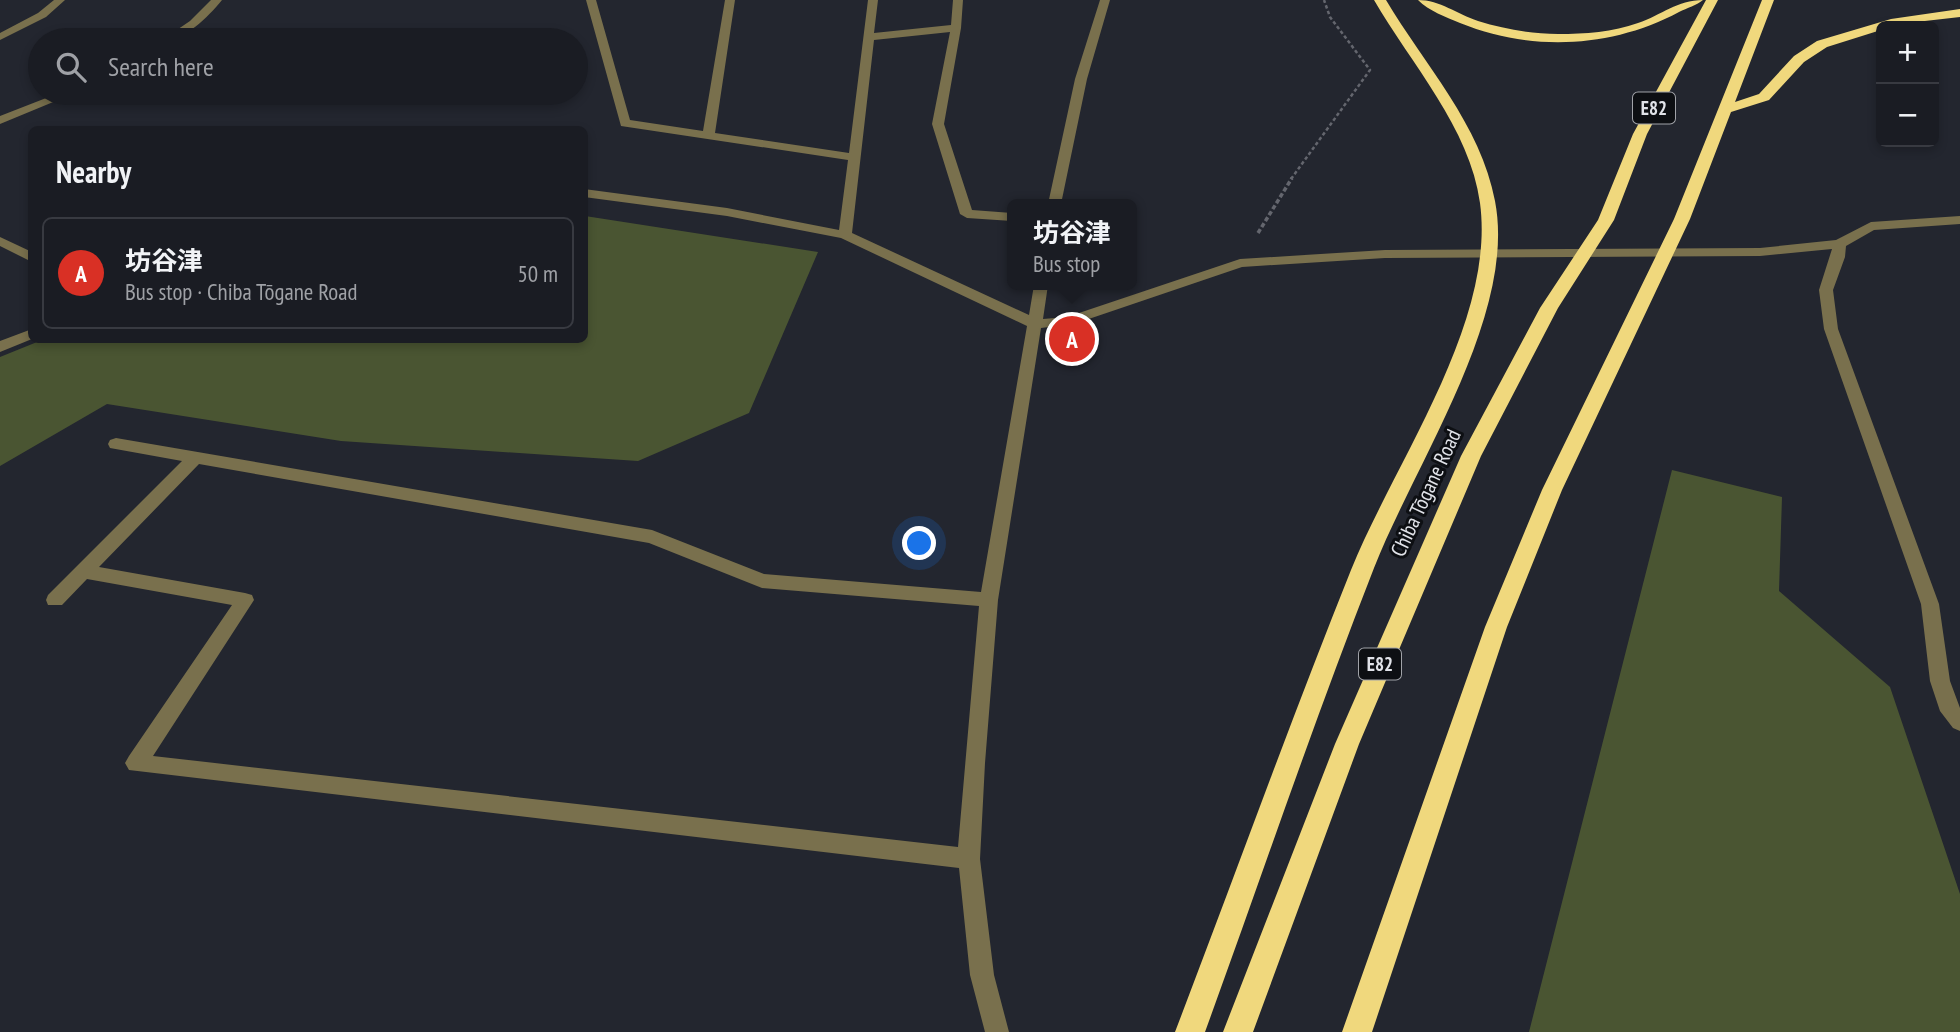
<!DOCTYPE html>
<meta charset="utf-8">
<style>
body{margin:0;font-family:"PT Sans Narrow","Noto Sans JP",sans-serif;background:#23252b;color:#f1f3f6}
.controls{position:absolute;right:21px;top:21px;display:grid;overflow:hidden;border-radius:10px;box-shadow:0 4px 10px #0003}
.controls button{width:63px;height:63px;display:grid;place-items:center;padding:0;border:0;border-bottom:2px solid #383a41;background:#1a1c23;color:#f1f3f6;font:35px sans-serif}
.you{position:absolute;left:920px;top:544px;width:24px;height:24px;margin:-18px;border:5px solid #fff;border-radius:50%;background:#1a73e8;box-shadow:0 0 0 10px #1a73e833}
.badge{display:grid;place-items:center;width:46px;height:46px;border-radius:50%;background:#d93025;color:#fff;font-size:23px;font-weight:700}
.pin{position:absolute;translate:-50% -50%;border:4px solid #fff;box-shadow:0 2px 7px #0006}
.popup{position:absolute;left:1007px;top:199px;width:130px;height:91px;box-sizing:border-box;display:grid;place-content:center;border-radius:10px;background:#1a1c23;filter:drop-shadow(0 2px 5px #0005);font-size:23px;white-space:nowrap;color:#9fa1a6}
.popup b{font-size:26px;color:#f1f3f6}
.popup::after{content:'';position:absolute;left:50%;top:100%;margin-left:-14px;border:14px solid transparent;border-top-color:#1a1c23}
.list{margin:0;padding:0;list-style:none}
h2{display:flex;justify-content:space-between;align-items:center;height:91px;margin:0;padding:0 28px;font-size:30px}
h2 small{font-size:23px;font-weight:400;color:#9fa1a6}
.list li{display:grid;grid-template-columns:46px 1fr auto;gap:21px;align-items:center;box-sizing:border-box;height:112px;margin:0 14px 14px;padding:0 14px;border:2px solid #383a41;border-radius:10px}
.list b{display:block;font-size:26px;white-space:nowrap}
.list p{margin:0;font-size:23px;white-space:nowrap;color:#9fa1a6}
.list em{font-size:23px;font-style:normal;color:#9fa1a6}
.icon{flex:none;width:38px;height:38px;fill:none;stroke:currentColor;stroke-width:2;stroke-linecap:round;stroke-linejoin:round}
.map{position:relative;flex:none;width:1960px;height:1032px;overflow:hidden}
.search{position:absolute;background:#1a1c23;box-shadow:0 4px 10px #0003;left:28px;top:28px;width:560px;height:77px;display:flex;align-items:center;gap:18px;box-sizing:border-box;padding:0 24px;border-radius:38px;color:#9fa1a6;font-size:26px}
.panel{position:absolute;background:#1a1c23;box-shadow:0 4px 10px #0003;left:28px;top:126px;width:560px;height:217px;border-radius:10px}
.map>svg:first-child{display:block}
</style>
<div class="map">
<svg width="1960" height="1032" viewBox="0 0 1960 1032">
<rect width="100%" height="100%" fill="#23262f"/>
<!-- forest -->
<path fill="#4a5532" d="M585 216 818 252 749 413 638 461 341 441 107 404 0 466V357L42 340H584Z
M1672 470 1782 497 1779 591 1890 687 1960 894V1032H1529Z"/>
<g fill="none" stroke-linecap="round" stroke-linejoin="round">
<!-- path-far1 -->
<path stroke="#64666e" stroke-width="2.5" stroke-dasharray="3.5 2.5" stroke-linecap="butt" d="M1291 179 1370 70 1330 17 1324 0"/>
<!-- path -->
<path stroke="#64666e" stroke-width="3.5" stroke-dasharray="4.5 2.5" stroke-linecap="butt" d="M1258 233 1292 178"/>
<!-- minor -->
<path fill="#79704d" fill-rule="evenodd" d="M54 0H65L46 17 0 40V33L38 13Z
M211 0H222C207 18 186 40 162 40L190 21Z
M586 0H596L630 120 703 131 725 0H735L715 133 849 153 868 0H878L874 33 951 25 953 0H963L961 28 944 124 972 210 1012 213V221L967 218 960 214 932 124 950 32 874 40 852 233 1029 315 1034 285H1048L1043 319 1067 317 1240 259 1385 250 1760 248 1836 240 1871 222 1960 216V224L1874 230 1846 246 1845 257 1833 290 1838 329 1939 604 1950 681 1960 708V731L1953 728 1940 711 1930 681 1921 604 1824 329 1819 290 1832 249 1760 256 1385 258 1242 267 1074 324 1041 328 998 600 985 763 980 859 994 975 1009 1032H985L970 975 959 868 129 770 125 763 129 756 232 605 87 579 62 605H48L46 600 48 595 182 461 110 448 108 444 110 440 116 438 652 530 764 574 981 592 1027 326 841 238 727 216 584 197V189L727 208 839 230 848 160 621 126ZM199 464 649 543 762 588 979 606 958 847 153 756 254 600 252 595 245 593 99 567Z
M1100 0H1110L1087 79 1061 204H1048L1075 79Z
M59 93H75L0 124V116Z
M0 237 32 252V262L0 246Z
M32 329V339L0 352V341Z"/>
<!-- highway -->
<path fill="#f0d87d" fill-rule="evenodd" d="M1374 0H1386C1424 64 1481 125 1495 201 1517 315 1415 463 1374 568 1314 721 1261 878 1205 1032H1175C1234 878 1290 722 1351 570 1395 461 1496 323 1480 203 1470 128 1411 64 1374 0Z
M1418 0C1440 0 1457 14 1478 21 1504 29 1531 34 1558 34 1585 34 1613 32 1638 23 1662 15 1677 0 1703 0 1697 5 1687 8 1679 12 1612 48 1531 52 1460 23 1446 17 1429 11 1418 0Z
M1706 0H1718L1647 134 1614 220 1558 308 1481 456 1359 744 1253 1032H1223L1335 744 1461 456 1540 308 1598 220 1633 134Z
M1762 0H1774L1735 102 1759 94 1794 56 1817 41 1891 19 1960 9V17L1881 26V30L1827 47 1804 62 1769 100 1731 112 1690 219 1562 490 1507 627 1372 1032H1342L1485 627 1542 490 1674 219Z"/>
</g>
<g text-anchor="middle" stroke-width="6" stroke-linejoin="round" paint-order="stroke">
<!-- shield labels -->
<g fill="#0d0f13" stroke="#a1a3a9" stroke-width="2">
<rect x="1633" y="92.5" width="42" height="31" rx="5"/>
<rect x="1359" y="648.5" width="42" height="31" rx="5"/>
</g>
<g font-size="19" font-weight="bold" fill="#e1e3e9">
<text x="1654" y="115">E82</text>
<text x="1380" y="671">E82</text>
</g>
<!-- street labels -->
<g font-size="21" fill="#e1e3e9" stroke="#0d0f13">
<text transform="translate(1426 493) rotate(-65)" y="7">Chiba Tōgane Road</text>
</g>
</g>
</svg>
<div class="controls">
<button>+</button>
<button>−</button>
</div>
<div class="you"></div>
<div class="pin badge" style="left:1072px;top:339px">A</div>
<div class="popup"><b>坊谷津</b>Bus stop</div>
<div class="search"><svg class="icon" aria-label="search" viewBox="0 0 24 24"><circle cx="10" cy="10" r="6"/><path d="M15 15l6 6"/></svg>Search here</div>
<section class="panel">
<h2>Nearby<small></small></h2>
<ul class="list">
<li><span class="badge">A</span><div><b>坊谷津</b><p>Bus stop · Chiba Tōgane Road</p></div><em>50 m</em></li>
</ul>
</section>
</div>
